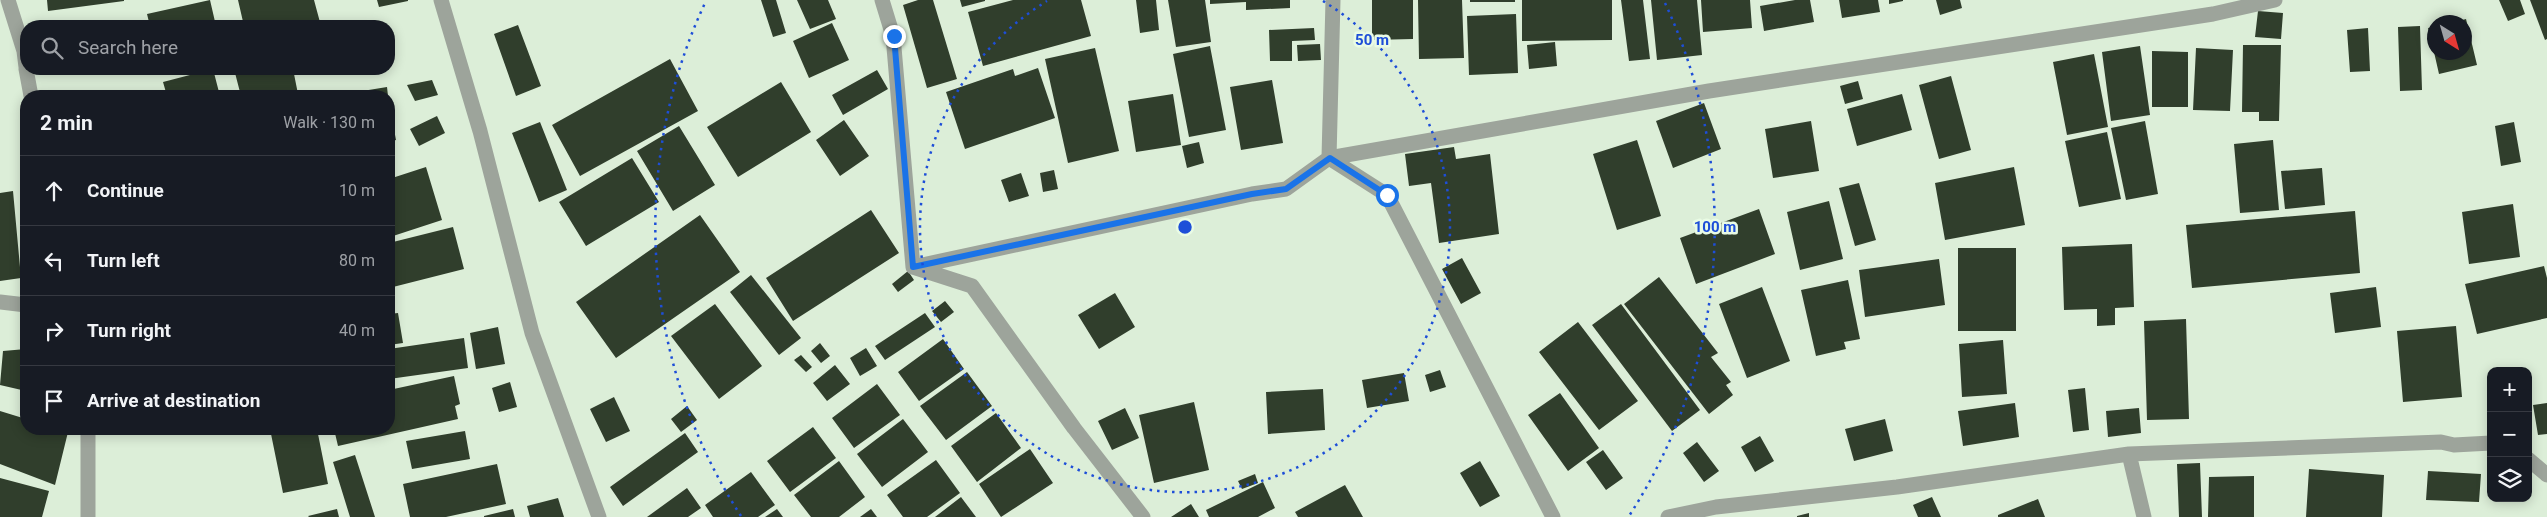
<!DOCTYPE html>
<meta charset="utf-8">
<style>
body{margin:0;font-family:Roboto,sans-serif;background:#242831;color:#f1f3f6}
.controls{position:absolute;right:15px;bottom:15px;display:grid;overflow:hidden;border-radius:10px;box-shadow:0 2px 12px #0003}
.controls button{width:45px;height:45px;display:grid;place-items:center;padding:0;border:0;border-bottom:1px solid #363941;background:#171b24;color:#f1f3f6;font:25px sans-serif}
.compass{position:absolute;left:2427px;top:15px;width:45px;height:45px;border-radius:50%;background:#171b24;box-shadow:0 2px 12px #0003;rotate:143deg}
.stop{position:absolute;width:15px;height:15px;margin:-11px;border:4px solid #1a73e8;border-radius:50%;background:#fff}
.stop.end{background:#1a73e8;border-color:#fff;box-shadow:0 1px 5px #0008}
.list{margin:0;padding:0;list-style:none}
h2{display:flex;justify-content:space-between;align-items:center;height:65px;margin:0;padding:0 20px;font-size:21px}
h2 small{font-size:16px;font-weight:400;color:#9ea1a6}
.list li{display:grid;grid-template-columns:32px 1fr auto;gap:15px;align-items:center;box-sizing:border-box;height:70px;padding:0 20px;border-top:1px solid #363941}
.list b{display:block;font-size:19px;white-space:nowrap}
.list em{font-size:16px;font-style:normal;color:#9ea1a6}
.icon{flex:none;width:28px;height:28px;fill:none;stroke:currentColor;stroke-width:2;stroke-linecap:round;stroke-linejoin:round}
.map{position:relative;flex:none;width:2547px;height:517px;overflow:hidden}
.search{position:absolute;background:#171b24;box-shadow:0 2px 12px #0003;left:20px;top:20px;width:375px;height:55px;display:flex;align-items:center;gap:12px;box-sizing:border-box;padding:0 18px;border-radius:20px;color:#9ea1a6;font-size:19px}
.panel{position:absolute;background:#171b24;box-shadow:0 2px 12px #0003;left:20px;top:90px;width:375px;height:345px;border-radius:20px}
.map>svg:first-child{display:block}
</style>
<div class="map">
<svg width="2547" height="517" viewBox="0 0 2547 517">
<rect width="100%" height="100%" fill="#dceed8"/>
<!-- building -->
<path fill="#303e2c" d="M47 0H124V1L48 11Z
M210 0 216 26H150L147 14Z
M238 0H314L321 26H244Z
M377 0H408V1L379 7Z
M761 0H776L786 33 773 37Z
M797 0H828L836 19 810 29Z
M918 0H933L957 79 927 88 903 5Z
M960 0H985V1L962 7Z
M1013 0H1081L1091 36 983 66 968 12Z
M1136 0H1156L1159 30 1140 33Z
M1168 0H1205L1211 42 1176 47Z
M1210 0H1290V8L1246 10V2L1210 4Z
M1372 0H1413V39L1372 40Z
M1418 0H1462L1464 58 1419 59Z
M1470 0H1515V2H1470Z
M1522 0H1612V40L1522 41Z
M1621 0H1643L1650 59 1629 61Z
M1651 0H1697L1702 55 1657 60Z
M1701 0H1750L1752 28 1703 32Z
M1795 0H1810L1814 22 1764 31 1760 6Z
M1839 0H1878L1880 12 1842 18Z
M1889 0H1903V1L1889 4Z
M1936 0H1960L1962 8 1940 15Z
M2499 0H2520L2525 14 2508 21Z
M2530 0H2547V39L2545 40Z
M2258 11 2283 13 2281 39 2255 37Z
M1516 14 1518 73 1469 75 1467 16Z
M2466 19 2477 65 2439 74 2434 52H2464V22H2455Z
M832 23 849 60 809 78 793 41Z
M518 25 541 86 516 96 494 34Z
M2420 26 2422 90 2400 91 2398 27Z
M2434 27V52L2428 28Z
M1314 28 1315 40 1292 41V61H1270L1269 30Z
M2368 28 2370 71 2350 72 2347 30Z
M1555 42 1557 66 1529 69 1527 45Z
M1320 44 1321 60 1298 61 1297 45Z
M2243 45H2281L2279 121H2259V112H2242Z
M1210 46 1226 130 1189 137 1173 54Z
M2140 46 2150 115 2111 121 2102 52Z
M1095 48 1119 151 1068 163 1045 59Z
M2196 48 2233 50 2230 111 2193 110Z
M2152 51 2188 52V107H2152Z
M2094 54 2108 127 2067 135 2053 62Z
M670 59 698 111 580 176 552 125Z
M1038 68 1055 118 965 149 946 92 1013 69 1015 76Z
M213 69 220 96H167L163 82Z
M234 69H293L298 94 241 96Z
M877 70 888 89 843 115 832 95Z
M1951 76 1971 150 1939 159 1919 85Z
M432 80 438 95 415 101 407 85Z
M1272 80 1283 143 1241 150 1230 87Z
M1858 81 1863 99 1845 104 1840 86Z
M781 82 811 132 738 177 707 127Z
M387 87 388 96H338V95Z
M1173 94 1181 145 1136 152 1128 101Z
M1902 94 1912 130 1857 146 1847 109Z
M389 103 396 140 389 142Z
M1704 103 1721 149 1673 168 1656 121Z
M437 116 445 133 419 146 410 129Z
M844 120 869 156 840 176 816 140Z
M1811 121 1819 171 1773 178 1765 129Z
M2145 121 2158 194 2126 200 2111 128Z
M540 122 567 190 539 202 512 133Z
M2514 122 2521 162 2501 166 2495 126Z
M679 126 715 185 673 211 637 151Z
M2107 132 2121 199 2079 207 2065 141Z
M1637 140 1661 216 1617 230 1593 154Z
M2273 140 2279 210 2240 213 2234 144Z
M1199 142 1204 163 1187 168 1182 146Z
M1454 147 1456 159 1490 154 1499 234 1439 243 1431 183 1409 186 1405 154Z
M632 158 659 202 586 246 559 202Z
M426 167 442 220 393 236 389 223V179Z
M2014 167 2025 225 1945 240 1935 183Z
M2322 168 2325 205 2285 209 2281 171Z
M1054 170 1058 189 1043 192 1040 173Z
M1021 173 1029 196 1009 202 1001 180Z
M1859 183 1876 240 1855 246 1839 188Z
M13 191 21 278 0 281V193Z
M1829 201 1843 259 1800 270 1787 212Z
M2513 204 2520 257 2469 264 2462 212Z
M1759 209 1775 254 1696 284 1680 238Z
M871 210 899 253 793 321 766 278Z
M2355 211 2360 273 2192 288 2186 225Z
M700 215 740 272 616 358 576 302Z
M453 227 464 269 389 288V243Z
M2132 244 2134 307 2115 308V325L2097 326V309L2064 310 2062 247Z
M1958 248H2016V331H1958Z
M1462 258 1481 293 1461 304 1442 269Z
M1939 259 1945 305 1865 317 1859 270Z
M2544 266 2547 278V318L2477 334 2465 284Z
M908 271 914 280 898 292 892 284Z
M751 275 801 338 779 355 730 292Z
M1659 277 1718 353 1711 357 1731 382 1726 385 1733 395 1709 414 1624 304Z
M1848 280 1860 339 1844 342 1846 349 1816 356 1801 290Z
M1762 287 1790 361 1747 378 1719 304Z
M2376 287 2381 327 2335 333 2330 293Z
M1115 293 1135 327 1099 349 1078 315Z
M945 301 954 312 941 322 932 311Z
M715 304 762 366 719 399 671 336Z
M1621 304 1700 410 1672 431 1592 325Z
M398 313 403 343 389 345V314Z
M925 313 935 327 885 360 875 346Z
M2186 319 2189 419 2147 420 2144 321Z
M1578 322 1638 401 1599 430 1539 352Z
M2456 326 2462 397 2403 402 2397 331Z
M498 327 505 364 476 369 470 333Z
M464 338 468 368 389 379V349Z
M943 339 964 369 919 401 898 372Z
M2003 340 2007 394 1962 397 1959 344Z
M820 343 830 356 821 363 811 351Z
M866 348 877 366 860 376 850 358Z
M26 349V391L0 385 3 351Z
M801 355 812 367 806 372 794 360Z
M835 365 850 384 827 401 813 383Z
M1440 370 1446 387 1430 392 1425 375Z
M967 372 992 406 946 440 920 406Z
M1404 373 1409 401 1367 408 1362 380Z
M454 376 460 404 455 406 458 419 338 446 334 429H389V390Z
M510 382 517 407 499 412 492 388Z
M877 384 900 415 854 448 832 418Z
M2085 388 2089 430 2073 432 2068 390Z
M1323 389 1325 430 1268 434 1266 392Z
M1560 393 1599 448 1568 471 1528 415Z
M614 397 630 431 606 442 590 409Z
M1194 402 1209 470 1154 483 1139 415Z
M2015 403 2019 437 1963 446 1958 411Z
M2547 403V434L2538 435 2533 405Z
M687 406 697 420 681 432 671 419Z
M1125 408 1139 438 1112 450 1098 421Z
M2139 408 2141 433 2108 437 2106 411Z
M0 411 26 419V429H57L68 432 55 485 0 464Z
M996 413 1021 448 977 482 951 446Z
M903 419 928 452 882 487 857 454Z
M1885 419 1893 451 1854 461 1845 429Z
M813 427 836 458 790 492 767 461Z
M270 429H317L328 484 283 493Z
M465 431 470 459 412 469 406 441Z
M685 433 698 452 623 506 610 487Z
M1760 436 1774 461 1755 472 1741 447Z
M1697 442 1719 471 1704 482 1683 453Z
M1030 449 1053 483 1001 517 979 484Z
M1603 450 1623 478 1606 490 1586 462Z
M355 455 375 517H350L333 462Z
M936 460 960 493 927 517H903L887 495Z
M839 461 865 497 839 517H811L794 495Z
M1480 461 1500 496 1480 507 1460 473Z
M2200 463 2202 517H2179L2177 464Z
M497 464 506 504 446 517H410L403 484Z
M2309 469 2384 475 2382 517H2306Z
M2428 471 2481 474 2479 502 2426 500Z
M751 472 775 505 758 517H713L705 505Z
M1255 474 1258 483 1242 489 1238 481Z
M2254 476V517H2208L2209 477Z
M0 478 49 491 42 517H0Z
M1263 482 1275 508 1258 517H1209L1206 510Z
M1345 485 1363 517H1298L1295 512Z
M687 488 701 508 688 517H647Z
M961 497 976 517H935Z
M1932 497 1941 517H1918L1913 505Z
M558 498 564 517H530L527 506Z
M2038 499 2045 517H1998V515Z
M1191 504 1199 517H1171Z
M337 509 339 517H309L308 516Z
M513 509 515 517H484V516Z
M777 509 783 517H765Z
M871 509 877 517H860Z
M1809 513V517H1797V516Z"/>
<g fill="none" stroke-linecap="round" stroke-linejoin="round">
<!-- minor -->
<path stroke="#9da49b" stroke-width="15" d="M8 0 24 51 26 67
M441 0 480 131 532 333 599 517
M882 0 893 36 913 267 972 286 1074 428 1143 517
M1333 0 1329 158 1387 195 1553 517
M26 69 31 96
M913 267 1252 194 1286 189 1329 158 1709 91 2213 14 2275 0
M0 302 26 305
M2129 454 2144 517
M2528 459 2547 475
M88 517V429
M1668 517 1716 507 1897 487 2129 454 2441 442 2454 445 2491 443"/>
</g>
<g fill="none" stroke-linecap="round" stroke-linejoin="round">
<!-- route -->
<path stroke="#1a73e8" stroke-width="6" d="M894 36 913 267 1252 194 1286 189 1330 158 1387 195"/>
</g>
<!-- distance rings -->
<g fill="none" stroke="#1d4ed8" stroke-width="2.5" stroke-dasharray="2.5 5">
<path d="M1323 1A265 265 0 1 1 1047 1"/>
<path d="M741 516A530 530 0 0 1 705 3M1665 3A530 530 0 0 1 1629 516"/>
</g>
<circle cx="1185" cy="227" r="8" fill="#1d4ed8" stroke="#e9fbe5" stroke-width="2.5"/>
<g font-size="15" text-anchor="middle" font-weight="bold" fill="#1d4ed8" stroke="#e9fbe5" stroke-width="5" stroke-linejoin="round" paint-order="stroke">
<text x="1372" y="45">50 m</text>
<text x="1715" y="232">100 m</text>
</g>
</svg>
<div class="controls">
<button>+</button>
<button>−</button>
<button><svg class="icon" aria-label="layers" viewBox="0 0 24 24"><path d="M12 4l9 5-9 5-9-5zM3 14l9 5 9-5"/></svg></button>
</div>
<svg class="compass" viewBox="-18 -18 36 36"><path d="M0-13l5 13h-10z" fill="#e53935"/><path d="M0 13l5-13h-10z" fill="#9ea1a6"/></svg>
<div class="stop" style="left:1387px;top:195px"></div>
<div class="stop end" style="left:894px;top:36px"></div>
<div class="search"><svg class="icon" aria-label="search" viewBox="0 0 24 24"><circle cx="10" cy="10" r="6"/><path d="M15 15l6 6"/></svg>Search here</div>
<section class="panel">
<h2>2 min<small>Walk · 130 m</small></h2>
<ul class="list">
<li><svg class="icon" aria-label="ahead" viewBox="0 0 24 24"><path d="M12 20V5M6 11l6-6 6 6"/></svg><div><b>Continue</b></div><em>10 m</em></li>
<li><svg class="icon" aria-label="left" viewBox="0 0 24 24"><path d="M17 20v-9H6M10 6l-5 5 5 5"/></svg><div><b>Turn left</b></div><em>80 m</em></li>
<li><svg class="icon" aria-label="right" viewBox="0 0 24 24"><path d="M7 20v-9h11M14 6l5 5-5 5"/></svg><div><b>Turn right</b></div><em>40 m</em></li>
<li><svg class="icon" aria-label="arrive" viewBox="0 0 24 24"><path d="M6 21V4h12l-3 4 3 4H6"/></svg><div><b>Arrive at destination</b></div></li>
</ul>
</section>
</div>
